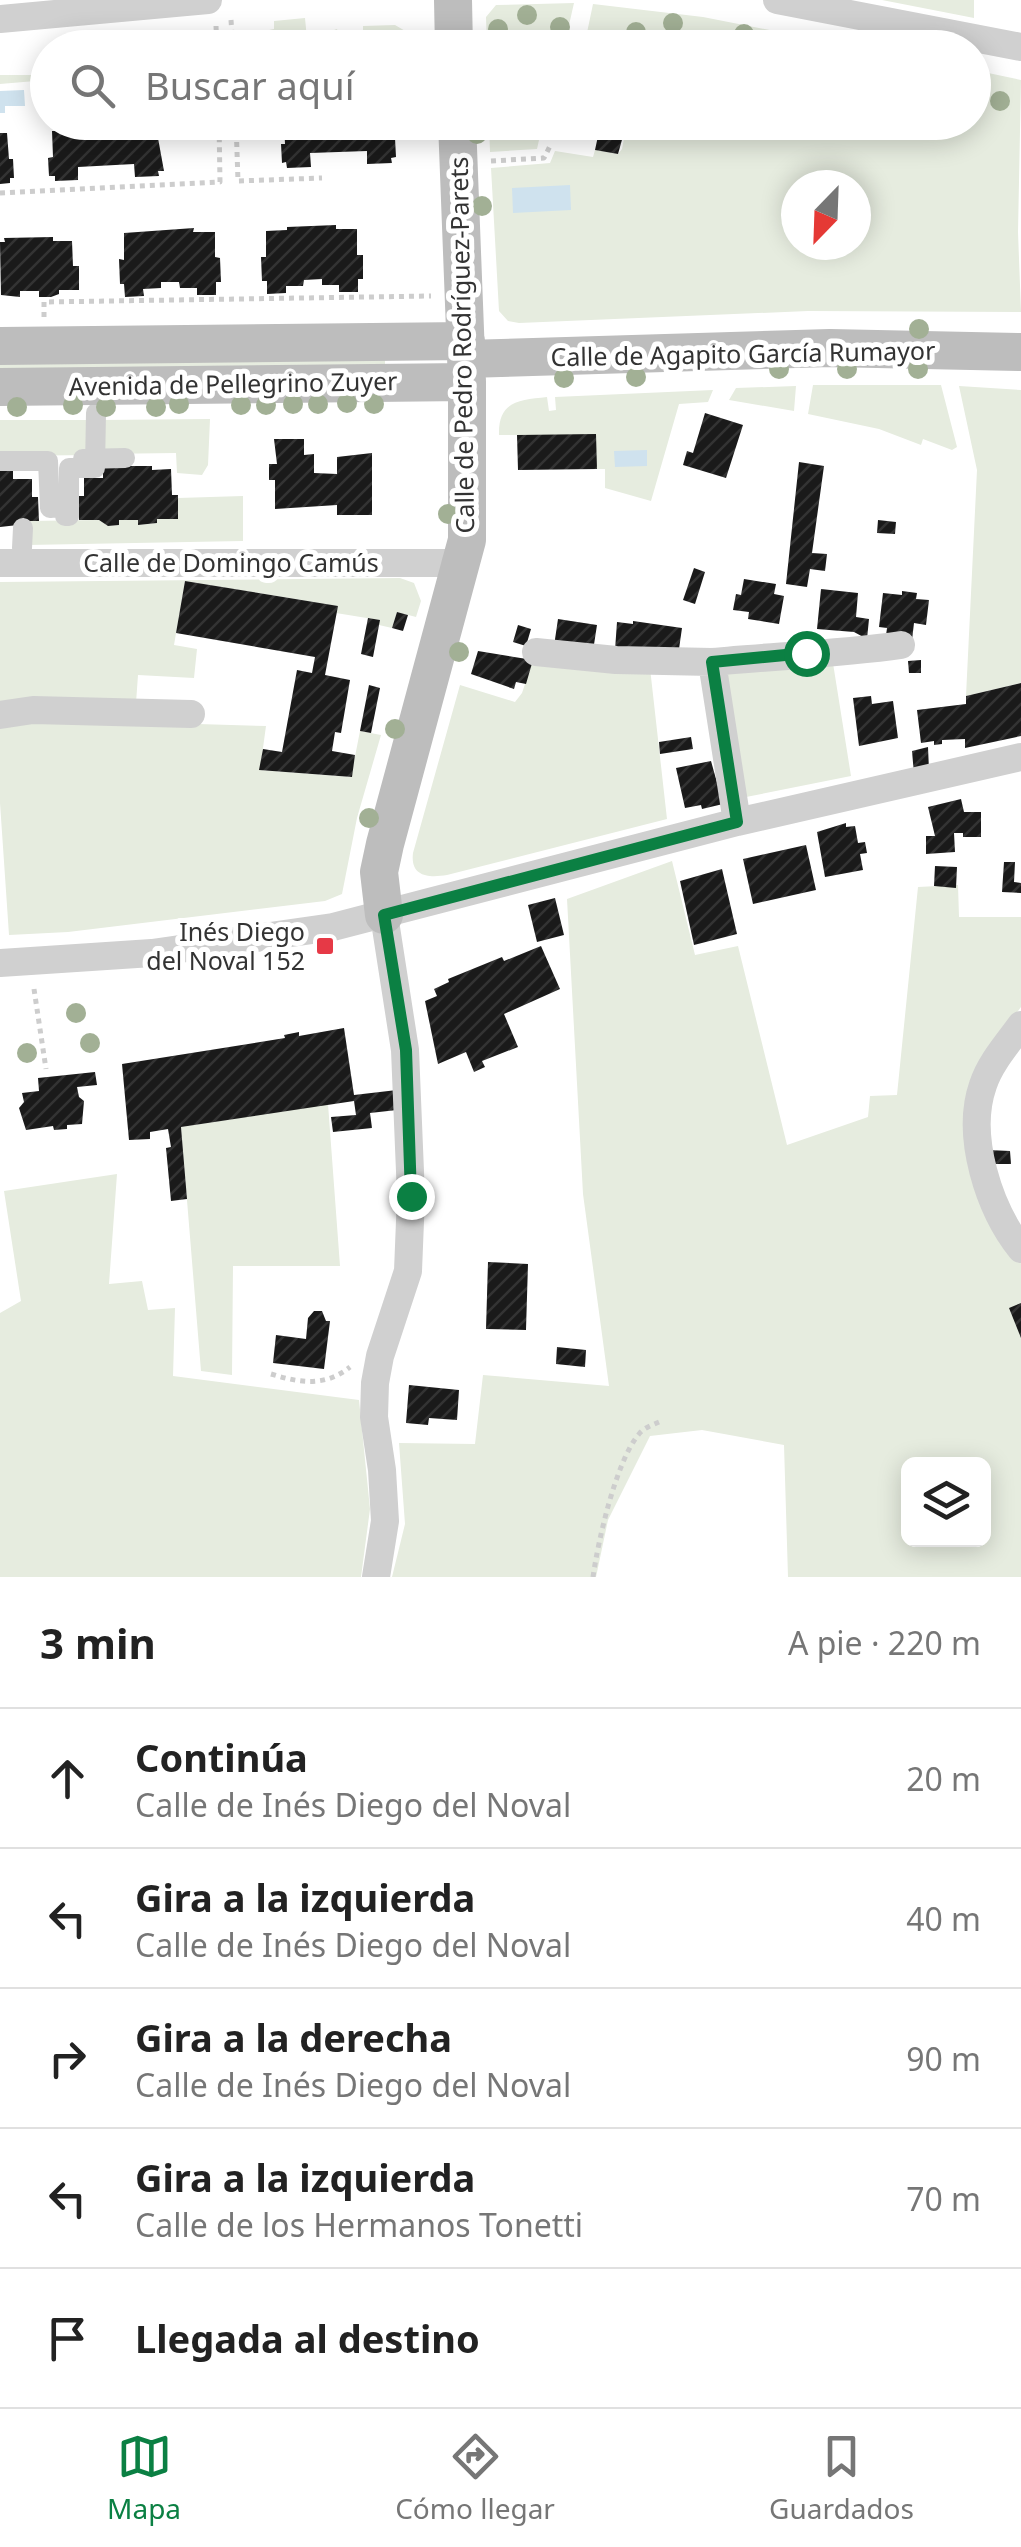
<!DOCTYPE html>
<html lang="es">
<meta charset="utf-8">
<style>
body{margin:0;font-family:"Noto Sans",sans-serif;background:#f2f2f2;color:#222}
.controls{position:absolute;right:30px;bottom:30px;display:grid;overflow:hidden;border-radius:15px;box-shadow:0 5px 25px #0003}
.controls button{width:90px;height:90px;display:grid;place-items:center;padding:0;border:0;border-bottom:2px solid #e0e0e0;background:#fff;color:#222;font:50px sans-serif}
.compass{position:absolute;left:781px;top:170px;width:90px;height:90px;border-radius:50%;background:#fff;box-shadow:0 5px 25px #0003;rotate:203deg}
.stop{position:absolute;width:30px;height:30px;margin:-22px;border:8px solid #0b8043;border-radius:50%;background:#fff}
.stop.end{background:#0b8043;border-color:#fff;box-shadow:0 2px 10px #0008}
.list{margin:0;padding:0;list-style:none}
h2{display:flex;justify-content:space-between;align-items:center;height:130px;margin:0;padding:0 40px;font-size:42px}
h2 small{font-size:32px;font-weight:400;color:#767676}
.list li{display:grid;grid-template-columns:65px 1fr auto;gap:30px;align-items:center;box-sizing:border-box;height:140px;padding:0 40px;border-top:2px solid #e0e0e0}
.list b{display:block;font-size:38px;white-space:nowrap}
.list p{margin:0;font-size:32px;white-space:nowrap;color:#767676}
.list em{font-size:32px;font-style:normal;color:#767676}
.icon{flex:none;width:55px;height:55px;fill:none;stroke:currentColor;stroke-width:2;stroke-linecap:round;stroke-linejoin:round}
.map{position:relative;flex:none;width:1021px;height:1577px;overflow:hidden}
.search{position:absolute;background:#fff;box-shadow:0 5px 25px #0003;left:30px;right:30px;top:30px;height:110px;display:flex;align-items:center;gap:25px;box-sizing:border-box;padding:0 35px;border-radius:55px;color:#767676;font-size:38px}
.sheet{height:830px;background:#fff}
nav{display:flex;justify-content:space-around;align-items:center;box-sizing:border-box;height:140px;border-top:2px solid #e0e0e0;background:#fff;font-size:28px;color:#767676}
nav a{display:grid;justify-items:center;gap:5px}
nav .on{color:#0b8043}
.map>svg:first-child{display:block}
</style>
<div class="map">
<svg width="1021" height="1577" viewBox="0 0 1021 1577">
<defs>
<pattern id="building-hatch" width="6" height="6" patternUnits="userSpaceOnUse" patternTransform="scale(2.5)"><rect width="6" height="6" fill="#1a1a1a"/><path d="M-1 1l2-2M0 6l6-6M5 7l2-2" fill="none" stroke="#333"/></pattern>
</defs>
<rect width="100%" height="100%" fill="#fff"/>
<!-- green -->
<path fill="#e6ecdf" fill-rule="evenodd" d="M882 0H974V18Z
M574 3 564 47H487L486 17 496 5Z
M593 4 703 17 857 47H584Z
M305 18 307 39 337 29 342 45 363 39V26L395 25 419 39 418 47H258L259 32 274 29V21Z
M189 30 190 47H149L148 34Z
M47 61V80L0 84V75H40L39 63Z
M974 70 1021 80 1018 232 1021 312 808 311 519 323 508 321 499 311 491 168 550 163 555 151 593 157 595 150 618 154 622 149 627 123 974 122ZM796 185H856V245H796Z
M489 123H515L516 136 539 140 537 149 490 152Z
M385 359V368L0 372V363Z
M813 385H941L957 447 952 450 923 439 921 445 879 429 808 414Z
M796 386 794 411 729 400 736 388Z
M959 386 1021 390V683L966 696 977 470Z
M713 390 708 402 679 404 651 501 605 488V469H597L517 435H499C498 401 519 400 547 397L549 411 556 410 555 397Z
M210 419 208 465 202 475 177 473 176 453 101 454 100 420Z
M0 420H90L91 455 0 456Z
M243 496V541L27 545 28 521 99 520 108 526 119 525V520H138V525L157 523V519H178V498Z
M400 578 414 583 421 601 416 617 397 612 392 628 379 625V620L336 613 337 606 185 581 174 645 197 649 194 678 138 675 136 703 0 706V582Z
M832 657 851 776 746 797 727 675 730 670Z
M533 660 650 668 667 819 447 875C429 878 410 877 413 853L460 685 515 702 522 693Z
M131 722 266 726 260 770 351 777 360 731 381 735 357 818 342 894 325 901 68 932 9 935 0 803V723Z
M672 861 695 955 738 946 787 1145 868 1117 870 1096 897 1095 918 887 958 885 959 917H1021V1007L975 1070 1001 1243 1021 1263V1577H788L784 1445 702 1430 650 1436 608 1520 596 1577H392L405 1524 399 1443 475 1444 483 1375 609 1386 583 1194 567 899ZM908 1464H984V1540H908Z
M328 1104 340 1266H233L232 1375 201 1371 181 1127Z
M117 1174 109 1284 142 1281 148 1310 175 1308 173 1376 359 1400 370 1509 361 1577H0V1313L21 1301 4 1191Z"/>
<!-- water -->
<path fill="#cfe2ee" d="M24 90 25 106H5V113H0V91Z
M570 185 571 210 513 213 512 188Z
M647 450V466L615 467 614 451Z"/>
<!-- building -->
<path fill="url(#building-hatch)" d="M62 122H146L147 127H156L164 171H158L159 176 135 177 134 164 78 167V180L55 181V176H49L48 158 53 157 52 131H63Z
M284 122H390V138H395L396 157 391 158 392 163 367 164V151L310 153 311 167 287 168 286 162 282 163 281 144H285Z
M515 122H627L618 154 595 150 598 136 541 126 539 140 516 136Z
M0 133H7L9 159H13L14 178H10V183L0 184Z
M336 225V229H357V255H363V279H358V292H339V285H322V279L304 280 303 286H286V293L267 294V281H262L261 257H266V231L287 230V227Z
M194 228 193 232H215V257L220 258 221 282H216V295H197V288H180L179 282H161V288L143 289 144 296 125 297 124 284H120L119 259 124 260V233Z
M53 237V241H72L73 266H79V290H59V294L51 297H39V291H20V297L1 295 0 242H5L4 238Z
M705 413 743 425 726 478 683 465 687 451 693 453Z
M596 434 597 469 518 470 517 435Z
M274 439H304V455L314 454V473L337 474V457L372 453V515H337V505L275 509V480H269V464H277Z
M799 462 824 466 812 553 827 554 825 571 810 569 807 587 786 584Z
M103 466H152V470L171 469 172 495H178V519H157V523L138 525V520H119V525L108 526 99 520H79L78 496H84V478H103Z
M13 467V479H32V497H38L39 521H18V525L0 527V468Z
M878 520 896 522 895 534 877 533Z
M694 568 705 572 695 604 683 600Z
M744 579 776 584 774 594 784 596 779 624 748 619 749 612 733 610 736 594 741 595Z
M185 581 338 606 325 675 350 680 341 733 335 732 332 751 355 755 352 777 259 770 263 749 282 752 297 670 312 673 315 657 176 633Z
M821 589 858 593 856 617 869 619 867 639 854 632 817 629Z
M902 591 917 593 916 599 929 600 926 625 914 623 912 640 885 643 887 628 879 627 883 593 902 595Z
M397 612 408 615 403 631 392 628Z
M368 618 380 620 373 657 361 654Z
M558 619 597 625 593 651 554 646Z
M633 621 682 628 678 656 615 650 617 622 633 624Z
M518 625 531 629 526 646 513 642Z
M478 651 533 660 526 684 516 682 514 689 471 674Z
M921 660V673H909L908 661Z
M1021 683V736L965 748V739L942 740V744L934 745V741L921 743 917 710 966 704V696Z
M369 685 380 688 371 733 360 731Z
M871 696 872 704 893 701 898 738 859 746 853 698Z
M691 737 693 749 660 754 659 742Z
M928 747 929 770 914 774 912 751Z
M711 761 723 804 702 809 701 805 685 808 676 768Z
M961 799 964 812H981V837H963V833H954L955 852 926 854V836H935L928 807Z
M846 823V827L855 826 858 843 865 842 867 853 860 854 863 870 825 877 817 832Z
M806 845 816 890 753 904 743 859Z
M1004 862H1015L1014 882 1021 883V893L1002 892Z
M935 866 957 867 956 888 934 886Z
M722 869 737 934 694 945 680 881Z
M555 898 564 935 537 942 528 905Z
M541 946 560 989 504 1014 518 1047 482 1061 485 1067 474 1072 466 1052 438 1064 425 1001 437 996 434 989 449 982 448 979 502 957 504 961Z
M344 1028 354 1095 397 1090V1110L370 1113 372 1128 333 1132 331 1117 356 1115 354 1101 181 1127 187 1199 171 1201 166 1148 171 1147 168 1129 150 1132V1139L129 1140 122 1064 285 1038 284 1035 299 1032V1036Z
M95 1072 97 1085 77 1087 79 1097 84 1101 82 1124 67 1125V1129L54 1130 53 1126 26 1130 19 1108 24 1102 22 1093 39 1091 38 1078Z
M988 1150 1010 1151 1011 1164H991Z
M488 1262 528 1264 526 1330 486 1329Z
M1021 1303V1338L1009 1308Z
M314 1311H322L326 1321H330L324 1369 273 1363 276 1335 306 1339 308 1318Z
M557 1347 586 1350 585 1367 556 1364Z
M409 1385 459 1390 457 1420 429 1418 428 1425 406 1423Z"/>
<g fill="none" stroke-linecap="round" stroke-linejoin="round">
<!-- path -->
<path stroke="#cdcdcd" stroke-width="5" stroke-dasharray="5 5" stroke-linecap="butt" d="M231 20 233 48
M216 26 217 48
M236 122 238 181 322 178
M491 161 544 158 550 146
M0 193 220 182 219 122
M44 317V302L431 296
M34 989 46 1069
M271 1374C300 1383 325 1387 350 1367
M593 1577C598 1541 616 1461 639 1434 644 1428 652 1425 659 1422"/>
<!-- pedestrian -->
<path stroke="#d0d0d0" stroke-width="20" d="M83 459 125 458
M0 461H48L50 508 59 507
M65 516H69V468H95L96 413
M22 548 23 528"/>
<!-- minor -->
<path stroke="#d0d0d0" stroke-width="28" d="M777 0 1021 47
M0 19 208 0
M0 563H462
M536 652 616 660 712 662 737 822
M712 662C775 656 839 654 901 645
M0 715 33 710 191 714
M0 963 152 953 333 927 737 822 1021 757
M1021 1025C1008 1043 990 1063 983 1085 965 1136 989 1209 1021 1249
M376 1577 385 1521 382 1470 374 1417 375 1383 380 1356 408 1271 411 1196 405 1050 384 915"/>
<!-- secondary -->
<path stroke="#bdbdbd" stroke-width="38" d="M453 0 454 48
M0 346 466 341
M466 359 830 348 1021 352
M0 387 467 382
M384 915 379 872 385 844 467 540V382L457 122"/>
</g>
<!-- trees -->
<g fill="#a2b095">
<circle cx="527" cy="15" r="10"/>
<circle cx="673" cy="23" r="10"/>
<circle cx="560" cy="27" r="10"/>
<circle cx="498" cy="29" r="10"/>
<circle cx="636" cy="32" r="10"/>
<circle cx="744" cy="34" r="10"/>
<circle cx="1000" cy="101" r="10"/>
<circle cx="477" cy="134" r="10"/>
<circle cx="482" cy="206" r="10"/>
<circle cx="919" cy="329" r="10"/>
<circle cx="779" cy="369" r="10"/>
<circle cx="847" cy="369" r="10"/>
<circle cx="918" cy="369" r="10"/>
<circle cx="636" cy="377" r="10"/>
<circle cx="564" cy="378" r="10"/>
<circle cx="347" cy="403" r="10"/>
<circle cx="179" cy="404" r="10"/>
<circle cx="293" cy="404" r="10"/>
<circle cx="318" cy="404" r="10"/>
<circle cx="374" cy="404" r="10"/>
<circle cx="73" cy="405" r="10"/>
<circle cx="241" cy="405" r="10"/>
<circle cx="266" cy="405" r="10"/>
<circle cx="17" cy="407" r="10"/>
<circle cx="106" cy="407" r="10"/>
<circle cx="156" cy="407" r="10"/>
<circle cx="448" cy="514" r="10"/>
<circle cx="459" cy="652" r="10"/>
<circle cx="395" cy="729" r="10"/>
<circle cx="369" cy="818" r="10"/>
<circle cx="76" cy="1013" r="10"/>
<circle cx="90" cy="1043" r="10"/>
<circle cx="27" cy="1053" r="10"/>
</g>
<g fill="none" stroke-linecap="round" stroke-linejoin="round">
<!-- route -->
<path stroke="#0b8043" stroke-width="12" d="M411 1196 406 1050 384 915 737 822 712 662 806 653"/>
</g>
<!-- markers -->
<rect fill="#e63946" stroke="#fff" stroke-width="4" x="315" y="936" width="20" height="20" rx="5"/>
<g text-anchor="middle" stroke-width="10" stroke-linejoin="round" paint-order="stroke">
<!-- street labels -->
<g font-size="25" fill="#333" stroke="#fff">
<text transform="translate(462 345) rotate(-91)" y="9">Calle de Pedro Rodríguez-Parets</text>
<text transform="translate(743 354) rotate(-1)" y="9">Calle de Agapito García Rumayor</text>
<text transform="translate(233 384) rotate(-1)" y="9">Avenida de Pellegrino Zuyer</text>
<text x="231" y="572">Calle de Domingo Camús</text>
</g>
<!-- poi labels -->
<g font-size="25" fill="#333" stroke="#fff" text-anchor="end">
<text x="305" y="941">Inés Diego<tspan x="305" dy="29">del Noval 152</tspan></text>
</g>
</g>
</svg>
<div class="controls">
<button><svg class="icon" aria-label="layers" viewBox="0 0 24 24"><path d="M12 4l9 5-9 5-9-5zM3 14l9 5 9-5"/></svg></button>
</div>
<svg class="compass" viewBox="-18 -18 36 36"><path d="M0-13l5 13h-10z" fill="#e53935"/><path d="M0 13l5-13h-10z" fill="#767676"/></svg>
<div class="stop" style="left:806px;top:653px"></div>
<div class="stop end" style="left:411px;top:1196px"></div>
<div class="search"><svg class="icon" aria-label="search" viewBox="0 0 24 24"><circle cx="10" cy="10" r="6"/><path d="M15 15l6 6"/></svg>Buscar aquí</div>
</div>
<section class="sheet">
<h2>3 min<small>A pie · 220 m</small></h2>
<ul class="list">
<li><svg class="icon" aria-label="ahead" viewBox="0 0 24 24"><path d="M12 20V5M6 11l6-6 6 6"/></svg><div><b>Continúa</b><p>Calle de Inés Diego del Noval</p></div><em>20 m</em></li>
<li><svg class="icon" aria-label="left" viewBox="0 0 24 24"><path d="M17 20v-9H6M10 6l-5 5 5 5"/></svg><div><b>Gira a la izquierda</b><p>Calle de Inés Diego del Noval</p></div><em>40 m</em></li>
<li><svg class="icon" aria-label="right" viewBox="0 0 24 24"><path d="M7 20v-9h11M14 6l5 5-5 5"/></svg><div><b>Gira a la derecha</b><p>Calle de Inés Diego del Noval</p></div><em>90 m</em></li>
<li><svg class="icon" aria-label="left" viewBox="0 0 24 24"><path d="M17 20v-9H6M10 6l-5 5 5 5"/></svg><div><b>Gira a la izquierda</b><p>Calle de los Hermanos Tonetti</p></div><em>70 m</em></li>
<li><svg class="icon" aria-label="arrive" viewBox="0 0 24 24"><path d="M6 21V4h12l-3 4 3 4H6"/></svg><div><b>Llegada al destino</b></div></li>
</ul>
</section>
<nav>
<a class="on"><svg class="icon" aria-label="map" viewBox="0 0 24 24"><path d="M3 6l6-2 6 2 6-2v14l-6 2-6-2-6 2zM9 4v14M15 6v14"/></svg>Mapa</a>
<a><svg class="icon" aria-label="directions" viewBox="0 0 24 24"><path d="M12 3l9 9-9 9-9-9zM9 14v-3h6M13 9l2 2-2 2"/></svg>Cómo llegar</a>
<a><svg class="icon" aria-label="saved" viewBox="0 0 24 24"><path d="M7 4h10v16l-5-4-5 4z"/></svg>Guardados</a>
</nav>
